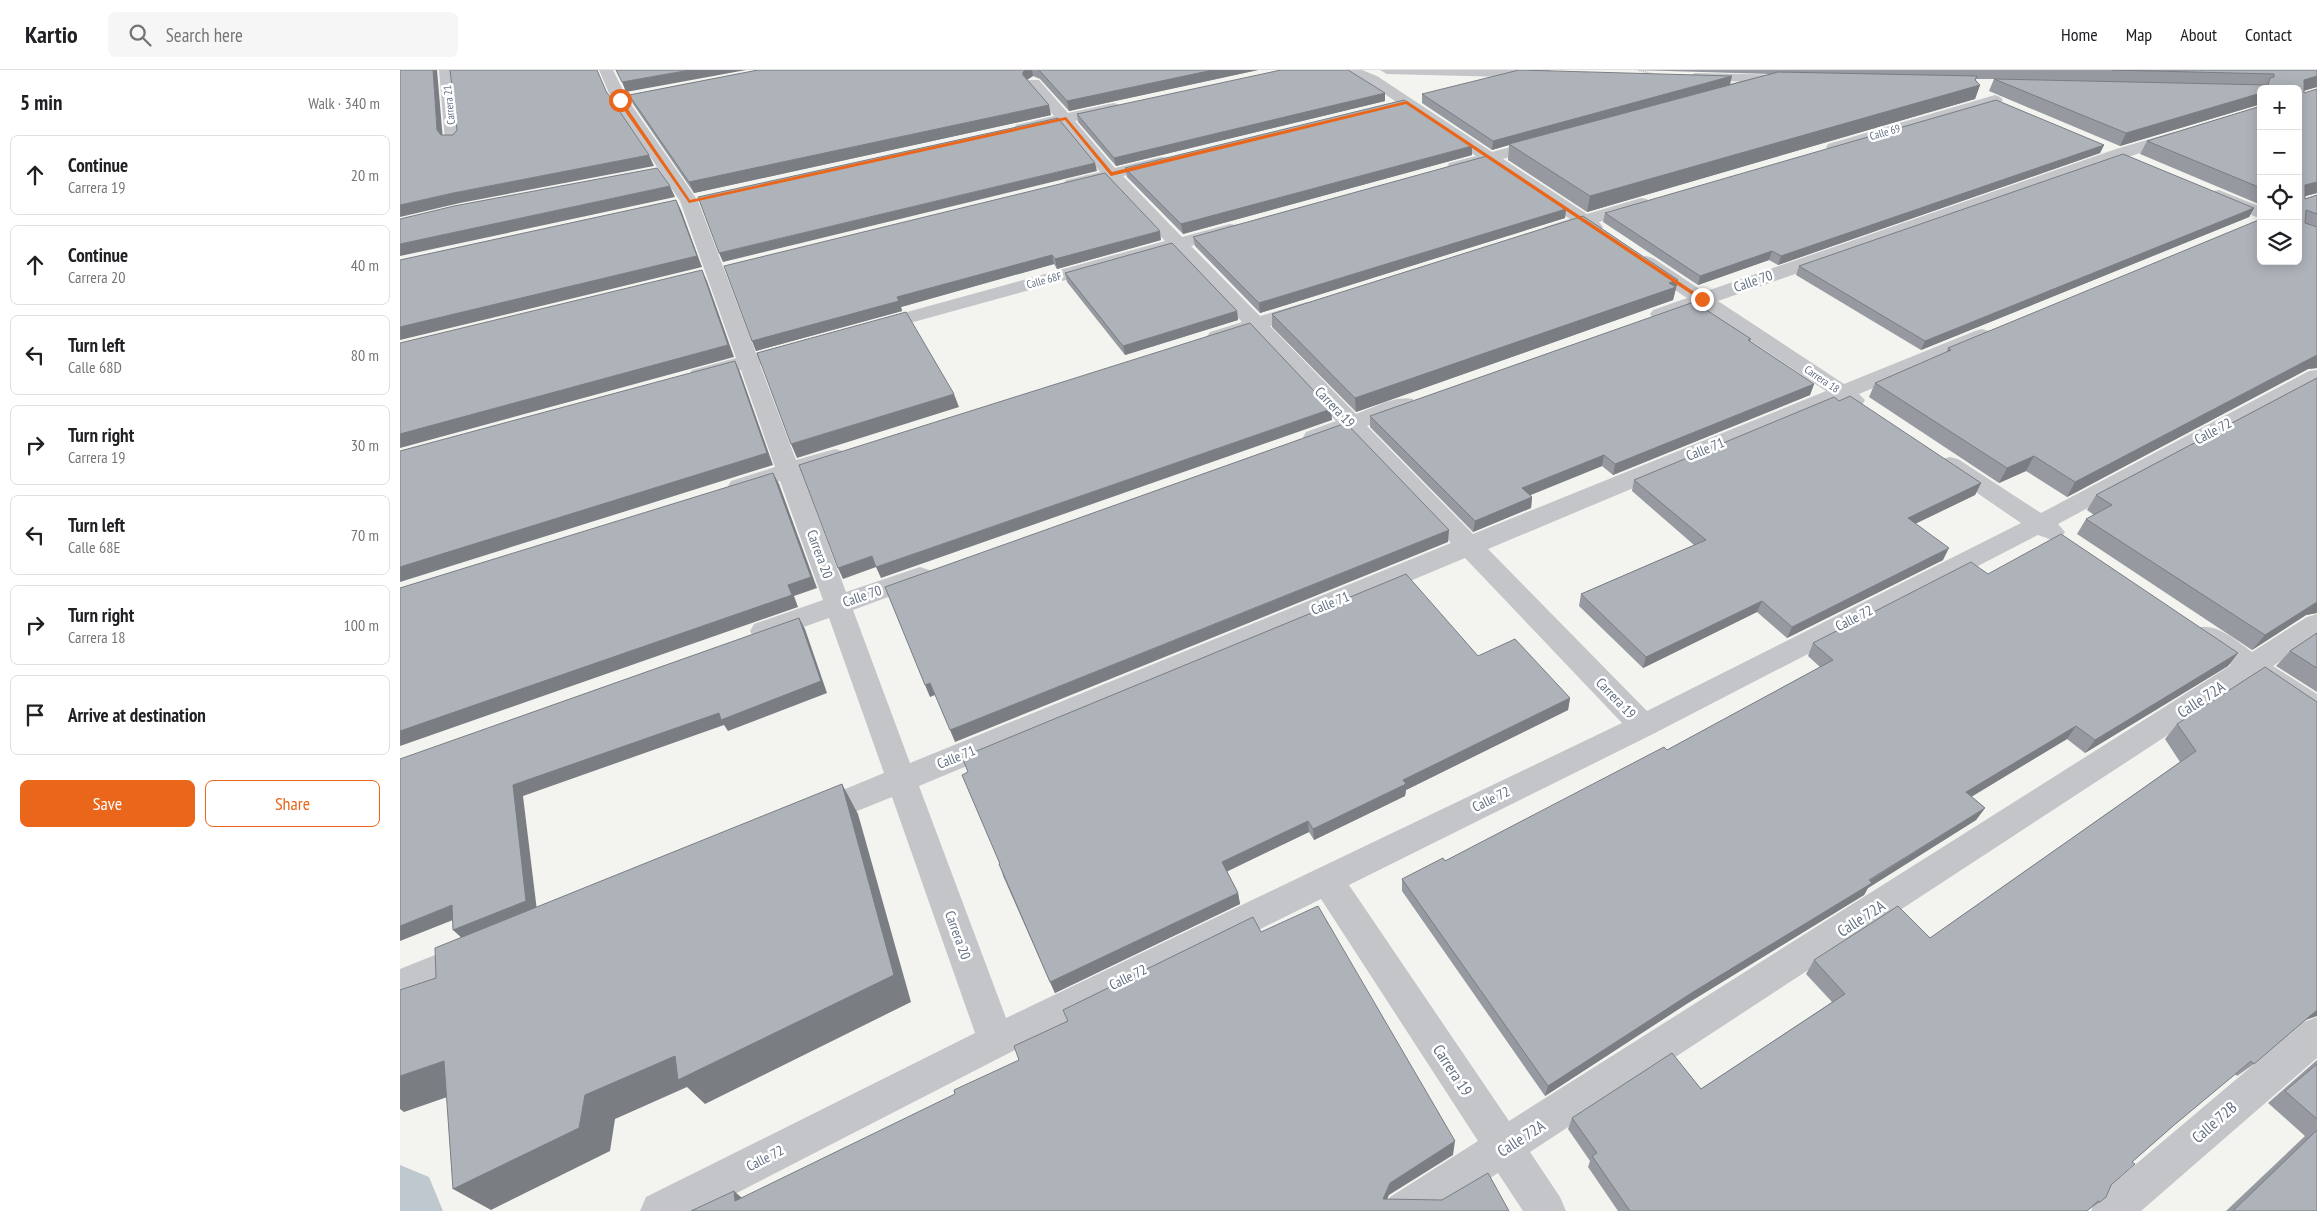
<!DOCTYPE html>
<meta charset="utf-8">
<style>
body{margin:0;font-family:"PT Sans Narrow",sans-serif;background:#f6f6f6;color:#202124}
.controls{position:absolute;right:15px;top:15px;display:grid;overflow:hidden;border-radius:8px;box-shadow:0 2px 12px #0003}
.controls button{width:45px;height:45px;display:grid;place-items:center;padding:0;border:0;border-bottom:1px solid #e0e0e0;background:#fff;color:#202124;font:25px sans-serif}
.stop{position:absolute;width:15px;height:15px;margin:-11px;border:4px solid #e9661a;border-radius:50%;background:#fff}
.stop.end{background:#e9661a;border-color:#fff;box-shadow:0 1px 5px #0008}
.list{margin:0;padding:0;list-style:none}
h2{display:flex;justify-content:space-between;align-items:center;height:65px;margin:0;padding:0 20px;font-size:21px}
h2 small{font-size:16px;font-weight:400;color:#757577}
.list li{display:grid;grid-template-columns:32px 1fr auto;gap:15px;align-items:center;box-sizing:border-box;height:80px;margin:0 10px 10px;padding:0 10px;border:1px solid #e0e0e0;border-radius:8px}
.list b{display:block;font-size:19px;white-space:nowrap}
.list p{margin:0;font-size:16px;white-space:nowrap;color:#757577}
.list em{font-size:16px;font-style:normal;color:#757577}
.actions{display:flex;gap:10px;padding:15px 20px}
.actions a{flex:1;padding:11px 0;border:1px solid #e9661a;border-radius:8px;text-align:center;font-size:18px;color:#e9661a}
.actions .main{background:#e9661a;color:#fff}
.icon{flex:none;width:28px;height:28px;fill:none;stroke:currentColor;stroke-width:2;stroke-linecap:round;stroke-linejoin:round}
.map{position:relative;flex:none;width:1917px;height:1141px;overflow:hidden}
header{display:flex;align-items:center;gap:30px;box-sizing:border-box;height:70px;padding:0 25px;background:#fff;border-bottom:1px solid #e0e0e0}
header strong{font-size:24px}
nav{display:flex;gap:28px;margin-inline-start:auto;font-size:18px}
.search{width:350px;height:45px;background:#f6f6f6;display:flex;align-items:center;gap:12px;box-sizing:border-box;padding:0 18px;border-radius:8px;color:#757577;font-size:19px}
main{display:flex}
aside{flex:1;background:#fff}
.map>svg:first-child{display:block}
</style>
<header>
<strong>Kartio</strong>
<div class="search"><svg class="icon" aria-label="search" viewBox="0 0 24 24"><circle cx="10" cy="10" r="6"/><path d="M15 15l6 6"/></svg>Search here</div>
<nav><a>Home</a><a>Map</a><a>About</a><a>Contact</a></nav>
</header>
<main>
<aside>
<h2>5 min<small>Walk · 340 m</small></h2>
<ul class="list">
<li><svg class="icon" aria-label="ahead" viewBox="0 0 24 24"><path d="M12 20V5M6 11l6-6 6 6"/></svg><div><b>Continue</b><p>Carrera 19</p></div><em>20 m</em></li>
<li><svg class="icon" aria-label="ahead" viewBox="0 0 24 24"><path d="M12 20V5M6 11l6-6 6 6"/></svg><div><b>Continue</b><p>Carrera 20</p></div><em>40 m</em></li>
<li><svg class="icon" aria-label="left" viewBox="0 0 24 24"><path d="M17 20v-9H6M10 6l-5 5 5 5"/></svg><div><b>Turn left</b><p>Calle 68D</p></div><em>80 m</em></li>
<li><svg class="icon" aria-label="right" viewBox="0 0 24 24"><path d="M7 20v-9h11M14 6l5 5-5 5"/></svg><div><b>Turn right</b><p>Carrera 19</p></div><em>30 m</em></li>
<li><svg class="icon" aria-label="left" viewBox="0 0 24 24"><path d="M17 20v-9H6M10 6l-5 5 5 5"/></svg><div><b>Turn left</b><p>Calle 68E</p></div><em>70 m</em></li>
<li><svg class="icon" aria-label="right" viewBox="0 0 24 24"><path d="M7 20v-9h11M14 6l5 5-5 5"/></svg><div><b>Turn right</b><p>Carrera 18</p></div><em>100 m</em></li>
<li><svg class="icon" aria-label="arrive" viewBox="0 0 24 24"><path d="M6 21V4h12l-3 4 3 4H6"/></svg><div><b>Arrive at destination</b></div></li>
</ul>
<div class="actions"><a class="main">Save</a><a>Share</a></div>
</aside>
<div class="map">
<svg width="1917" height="1141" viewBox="0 0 1917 1141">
<rect width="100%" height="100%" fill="#f3f4ef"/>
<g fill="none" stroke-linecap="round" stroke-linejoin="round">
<!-- canal -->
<path fill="#bec8ce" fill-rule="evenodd" d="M0 1095 29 1107 43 1141H0Z"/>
<!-- path -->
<path stroke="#bcbdc0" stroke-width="2" stroke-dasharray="1 1" stroke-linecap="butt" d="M1239 0 1255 5"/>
<!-- minor -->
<path fill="#c3c5c9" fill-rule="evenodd" d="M39 0H53L61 70 59 73H47L45 70Z
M199 0H213L228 30 298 131 356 283 394 273 401 275 405 279 401 283 360 295 396 390 435 379 443 381 447 386 443 391 402 404 446 522 520 497 529 500 533 506 529 512 453 540 510 693 1051 473 947 363 914 374 906 372 903 367 906 362 936 351 851 262 817 272 810 270 807 266 810 262 842 252 774 180 481 261 474 263 467 261 464 257 467 253 765 171 708 110 672 119 666 118 663 114 666 110 700 102 661 54 622 63 616 61 614 58 616 55 654 46 626 13 629 10H639L668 43 714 33 720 35 722 38 720 41 675 51 715 98 761 87 767 88 769 92 767 96 723 106 782 167 830 154 836 155 839 159 836 163 791 176 860 246 907 232 914 234 917 238 914 242 870 256 956 344C973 338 995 325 1013 329L1016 334 1013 339 967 356 1073 464 1426 321 1300 237 1260 250 1253 248 1250 244 1253 240 1287 228 1239 196 1236 192 1239 188 1246 186 1253 188 1304 222 1716 79 1774 62H1786L1788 65 1786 68 1728 87 1318 231 1444 314 1575 261 1582 259 1589 261 1592 265 1589 269 1459 324 1465 330 1462 335 1454 337 1441 331 1088 479 1247 641 1621 453 1542 399 1538 394 1542 389 1550 387 1558 389 1641 443 1909 301 1917 300V315L1658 454 1665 462 1661 468 1652 470 1638 465 1253 664 949 815 1109 1051 1831 595 1796 572 1792 565 1796 558C1817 552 1836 571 1852 582L1907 547 1917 544V567L1873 596 1917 624V650L1907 647 1852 610 1130 1082 1160 1127 1166 1141H1123L1098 1103 1040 1141H984L990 1127 1078 1071 921 829 609 983 302 1141H240L246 1127 575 963 492 727 415 758 404 754 399 745 404 736 484 703 429 548 364 571 354 568 350 561 354 554 423 530 380 411 340 424 331 421 328 416 331 411 375 397 341 300 300 311 292 310 289 305 292 300 336 288 280 131 212 30ZM1065 488 1222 653 606 948 519 716Z
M942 0H962L977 6 1092 82 1143 68 1149 70 1151 73 1149 76 1103 89 1187 144 1241 128 1247 129 1250 133 1247 137 1199 152 1203 157 1200 161 1194 162 1182 157 1151 167 1145 165 1142 161 1145 157 1170 149 1087 93 1055 102 1049 101 1047 97 1049 93 1076 86 967 12 944 3Z
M980 0H1149L1154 4 1147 8 987 4Z
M1295 3 1389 5 1396 9 1389 13 1290 10 1288 7Z
M1595 25 1600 27 1603 30 1600 33 1440 80H1428L1426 77 1428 74Z
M1819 120 1861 137V149L1813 129 1810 125 1813 121Z
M70 871 82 876 87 887 82 898 0 932V899Z
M1917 947V988L1741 1141H1691L1697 1127 1904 952Z"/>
</g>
<!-- wall -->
<path fill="#969aa0" d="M359 0H858L669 41 640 9 633 6 627 10 651 45 294 123 233 34 229 25Z
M1233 0H1917V17L1904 21 1917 123 1905 126V129L1917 125V298L1908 299 1667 427 1626 401 1599 413 1469 327 1475 313 1546 283 1548 278 1861 191 1898 19H1861V34L1720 76 1589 21 1594 9H1576V10L1580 15 1575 29 1187 142 1108 90 1109 75 1092 80 1022 33V24L1330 14 1370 4Z
M985 31 716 96 678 52 677 44Z
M1861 36V135L1740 84 1747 71Z
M1704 75 1700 83 1378 195 1369 190 1298 215 1203 152 1205 143Z
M1072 85 783 164 727 107 725 98Z
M1854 138 1849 147 1521 280 1396 205 1399 196Z
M1166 139 1165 148 860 243 795 176 793 167Z
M761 170 657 199 654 194 501 237 502 241 356 281 324 196Z
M665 203 837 241 838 250 725 285 667 212Z
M1278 210 1273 230 956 342 872 257V244Z
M1351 269 1350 271 1414 314 1410 325 1213 405 1202 396 1130 425 1132 427 1131 438 1073 462 970 357V346Z
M1917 308V543L1906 545 1852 580 1677 464 1686 449 1694 445 1687 440 1696 425Z
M1439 331 1581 413 1575 425 1515 454 1543 490 1387 568 1357 542 1243 598 1179 536 1181 524 1294 475 1232 421 1234 410Z
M1588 504 1838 583 1828 596 1685 683 1667 669 1571 726 1585 738 1576 750 1468 818 1464 825 1288 933 1145 1026 1002 821V809L1045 791 1267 680 1420 597 1408 586 1413 573Z
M1917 563V622L1876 596 1890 581Z
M1078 586 1170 628 1168 640 1006 720 1005 726 914 770 909 762 827 801 838 823 840 834 655 923 603 806 600 794Z
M1917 632 1907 949 1854 994 1837 1006 1835 1004 1773 1056 1732 1092 1711 1115 1700 1132 1687 1141H1218L1188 1097 1190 1091 1168 1059 1172 1048 1301 1019 1432 932 1406 904 1414 890 1530 868 1780 692 1765 669 1777 654Z
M1917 990V1141H1826L1905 1066 1868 1033Z"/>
<!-- shaded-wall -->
<path fill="#7a7d82" d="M33 0H37L43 70 37 60Z
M290 0H346L226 22 222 12Z
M626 0H632L633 6 625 11 623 5V2Z
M813 0H858L669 41 667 31Z
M1332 6 1330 15 1109 74V75L1092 80 1093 71Z
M1577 6 1573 17 1580 15 1575 29 1187 142 1190 126 1575 10Z
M1917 6V17L1898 22 1904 10Z
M985 23V31L716 96 714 88Z
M1861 23V34L1720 76 1726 63Z
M649 35 651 45 294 123 289 112Z
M1704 75 1700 83 1378 195 1381 186Z
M1072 76V85L783 164 781 154Z
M249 85 254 96 60 133 0 147V135L53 123Z
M695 93 697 101 323 192 319 183Z
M1917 112V123L1898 128 1905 115Z
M270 116 275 127 0 186V174Z
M276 130 281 140 302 197 0 270V257Z
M1854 138 1849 147 1521 280 1525 271Z
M1166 139 1165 148 860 243 859 233Z
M760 161 761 170 657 199 655 189Z
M1372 181 1369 190 1298 215 1300 206Z
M652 185 654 194 501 237 502 241 356 281 352 271 497 227Z
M302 200 307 211 334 287 0 378V364Z
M1278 210 1273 230 956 342 955 328Z
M837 241 838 250 725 285 723 276Z
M1917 285V298L1908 299 1667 427 1675 412Z
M335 291 340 302 373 395 0 512V497Z
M1414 314 1410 325 1213 405 1215 394Z
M554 324 559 337 397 388 391 374Z
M931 339 932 350 481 508 476 497Z
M1204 385 1202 396 1121 429 1122 418Z
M1634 386 1626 401 1599 413 1607 398Z
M373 403 379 414 417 518 394 526 398 537 0 676V661L388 515Z
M1581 413 1575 425 1502 460 1508 448Z
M1132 427 1131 438 1073 462 1075 451Z
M1049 460 1048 472 555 672 550 660Z
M1549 478 1543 490 1387 568 1392 557Z
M472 486 476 497 443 509 438 498Z
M1362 531 1357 542 1243 598 1246 587Z
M1917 532V543L1906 545 1852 580 1865 565Z
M399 548 405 559 427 623 328 661 324 655 123 726 137 841 65 871 53 860 113 715Z
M1838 583 1828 596 1685 683 1695 670Z
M530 613 535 625 530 627 525 615Z
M1170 628 1168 640 1006 720 1005 726 914 770 913 759 1003 710Z
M1676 656 1667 669 1558 735 1566 722Z
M442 714 458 744 511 932 305 1034 287 1017 215 1049 210 1081 91 1140 53 1119 185 1025Z
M1585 738 1576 750 1468 818 1464 825 1288 933 1145 1026 1148 1016 1293 922Z
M908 751 909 762 824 803 822 792Z
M838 823 840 834 655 923 650 912Z
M52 835 63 846 0 871V856Z
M1917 940V946L1903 951Z
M44 991 79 1016 4 1042 0 1039V1006Z
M1055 1071 1053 1085 989 1125 982 1141 983 1129 990 1113Z
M334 1121 349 1134 335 1131Z"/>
<!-- building -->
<path fill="#aeb3ba" stroke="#7a7d82" d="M0 0H33L37 60 41 65H53L57 60 50 0H197L206 21 249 85 53 123 0 135Z
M216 0H290L222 12Z
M358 0H626L623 2V5L649 35 289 112 229 25Z
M639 0H813L667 31Z
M881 0H948L985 23 714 88 677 44Z
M1119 0 1332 6 1093 71 1022 24Z
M1712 0H1917V6L1904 10V23L1917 19V112L1905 115V129L1917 125V144L1906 140 1905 153 1917 157V285L1675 412 1634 386 1607 398 1475 313 1551 280 1548 278 1861 149V191H1898V19H1861V23L1726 63 1594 9 1868 15 1870 8 1874 7V4Z
M1378 2 1577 6 1575 10 1580 15 1190 126 1109 74Z
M1004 30 1072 76 781 154 725 98Z
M1596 30 1704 75 1381 186 1372 181 1300 206 1205 143Z
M1861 36V118L1747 71Z
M658 48 695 93 319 183 298 127Z
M1723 84 1854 138 1525 271 1399 196Z
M1087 86 1166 139 859 233 793 167Z
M257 98 270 116 0 174V149L54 136Z
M705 103 760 161 655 189 652 185 497 227 499 231 352 271 324 196Z
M276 130 297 186 0 257V190Z
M1183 146 1278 210 1269 213 1276 217 955 328 872 244Z
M772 173 837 241 723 276 665 203Z
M302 200 328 275 0 364V273Z
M1294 232 1351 269 1348 270 1414 314 1215 394 1204 385 1122 418 1132 427 1075 451 970 346Z
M506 242 554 324 391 374 357 283Z
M850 253 931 339 476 497 472 486 438 498 399 395Z
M335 291 367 383 0 497V381Z
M1917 308V532L1865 565 1686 449 1712 435 1696 425Z
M1450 326 1581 413 1508 448 1549 478 1392 557 1362 531 1246 587 1181 524 1306 470 1234 410 1434 327 1439 331Z
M946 353 1049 460 550 660 530 613 525 615 485 517Z
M373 403 411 507 388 515 392 525 0 661V518Z
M1661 464 1838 583 1695 670 1676 656 1566 722 1585 738 1469 810 1472 813 1293 922 1148 1016 1002 809 1043 788 1045 791 1264 677 1267 680 1433 590 1413 573 1571 492 1588 504Z
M1006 504 1078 586 1115 569 1170 628 1003 710 1006 714 913 759 908 751 822 792 838 823 650 912 599 794H600L562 705 568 702 562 687Z
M399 548 421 611 321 650 319 643 113 715 126 831 53 860 52 835 0 856V689Z
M1917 563V598L1890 581Z
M1865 597 1917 632V940L1854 994 1851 991 1773 1056 1732 1092 1735 1094 1711 1115 1706 1127 1700 1132 1698 1131 1687 1141H1230L1192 1086 1197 1083 1172 1048 1272 983 1301 1019 1445 924 1414 890 1498 836 1530 868 1796 681 1777 654Z
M442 714 494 905 278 1010 275 986 185 1025 179 1058 53 1119 44 991 0 1006V920L36 908 35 878Z
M918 836 1055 1071 990 1113 983 1129 1042 1130 1088 1103 1109 1141H291L334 1121 335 1131 555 1024 554 1020 619 990 614 976 668 951 663 940 853 847 861 862Z
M1917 994V1049L1885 1021Z
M1917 1060V1141H1833Z"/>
<!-- route -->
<path fill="#e9661a" d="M221 29 290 130 666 47 712 102 1007 31 1305 229 1300 230 1006 34 711 106 665 50 289 133 217 30Z"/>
<g text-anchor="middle" stroke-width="5" stroke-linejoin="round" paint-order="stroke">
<!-- far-street labels -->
<g font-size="11" fill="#616f82" stroke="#fff">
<text transform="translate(49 35) rotate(-96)" y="4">Carrera 21</text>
<text transform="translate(1485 62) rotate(-16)" y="4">Calle 69</text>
<text transform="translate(644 210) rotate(-15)" y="4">Calle 68F</text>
<text transform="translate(1422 309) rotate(34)" y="4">Carrera 18</text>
</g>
<!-- street labels -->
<g font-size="14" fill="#616f82" stroke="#fff">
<text transform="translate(1353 211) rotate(-19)" y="5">Calle 70</text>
<text transform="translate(935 337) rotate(46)" y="5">Carrera 19</text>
<text transform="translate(1813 361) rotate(-28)" y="5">Calle 72</text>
<text transform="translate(1305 379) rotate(-22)" y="5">Calle 71</text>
<text transform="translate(420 484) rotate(70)" y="5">Carrera 20</text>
<text transform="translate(462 526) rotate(-19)" y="5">Calle 70</text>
<text transform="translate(930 533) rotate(-22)" y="5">Calle 71</text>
<text transform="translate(1454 548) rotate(-27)" y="5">Calle 72</text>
<text transform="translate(1216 628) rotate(46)" y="5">Carrera 19</text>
<text transform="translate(556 687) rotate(-22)" y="5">Calle 71</text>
<text transform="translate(1091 729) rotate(-26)" y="5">Calle 72</text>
<text transform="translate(558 865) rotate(70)" y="5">Carrera 20</text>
<text transform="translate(728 907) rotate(-26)" y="5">Calle 72</text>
<text transform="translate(365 1088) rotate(-27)" y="5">Calle 72</text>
</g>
<!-- near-street labels -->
<g font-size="16" fill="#616f82" stroke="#fff">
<text transform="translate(1801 629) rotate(-33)" y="6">Calle 72A</text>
<text transform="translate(1461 848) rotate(-33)" y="6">Calle 72A</text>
<text transform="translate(1053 1000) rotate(57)" y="6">Carrera 19</text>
<text transform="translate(1814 1052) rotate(-41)" y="6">Calle 72B</text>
<text transform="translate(1121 1068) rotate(-33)" y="6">Calle 72A</text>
</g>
</g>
</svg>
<div class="controls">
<button>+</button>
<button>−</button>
<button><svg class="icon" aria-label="locate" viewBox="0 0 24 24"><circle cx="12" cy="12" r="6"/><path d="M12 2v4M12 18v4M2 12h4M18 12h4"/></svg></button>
<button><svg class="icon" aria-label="layers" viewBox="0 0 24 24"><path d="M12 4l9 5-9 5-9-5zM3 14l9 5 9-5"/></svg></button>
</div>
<div class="stop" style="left:220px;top:30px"></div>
<div class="stop end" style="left:1302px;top:229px"></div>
</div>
</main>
